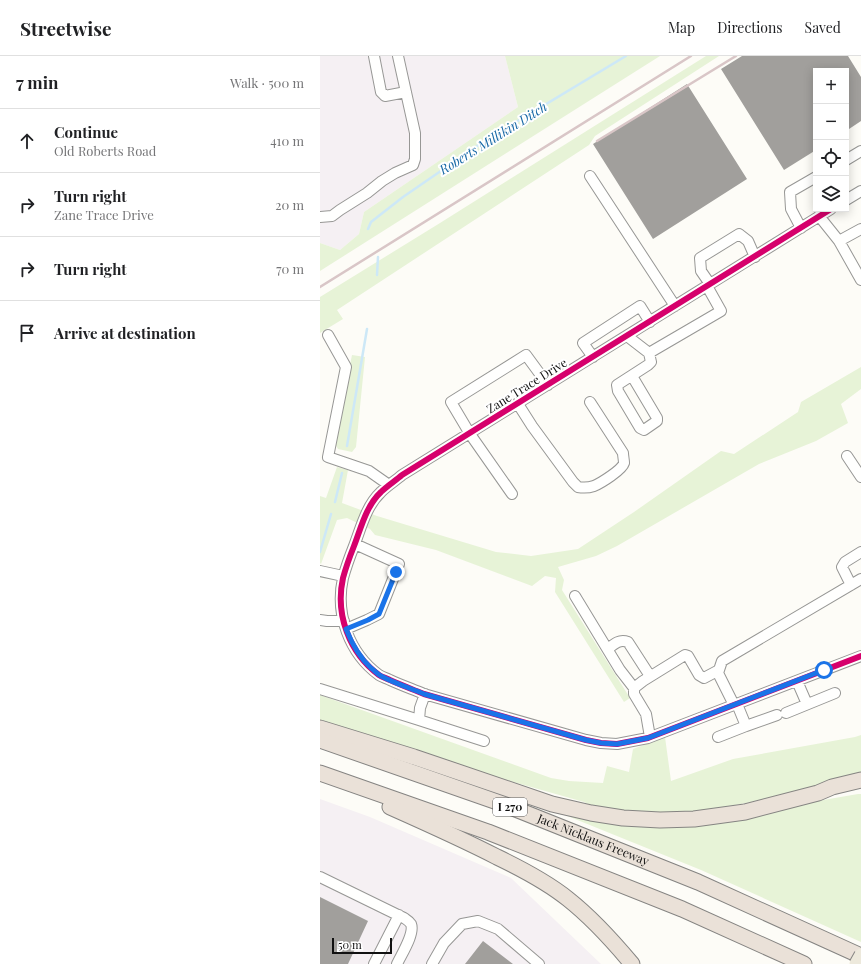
<!DOCTYPE html>
<meta charset="utf-8">
<style>
body{margin:0;font-family:"Playfair Display",serif;background:#f6f6f6;color:#202124}
.controls{position:absolute;right:12px;top:12px;display:grid;overflow:hidden;border-radius:0px;box-shadow:0 2px 10px #0003}
.controls button{width:36px;height:36px;display:grid;place-items:center;padding:0;border:0;border-bottom:1px solid #e0e0e0;background:#fff;color:#202124;font:20px sans-serif}
.scale{position:absolute;left:12px;bottom:10px;width:60px;box-sizing:border-box;padding-left:4px;border:2px solid #111;border-top:0;font-size:11px;line-height:14px;white-space:nowrap;color:#111;-webkit-text-stroke:3px #fff;paint-order:stroke}
.stop{position:absolute;width:12px;height:12px;margin:-9px;border:3px solid #1a73e8;border-radius:50%;background:#fff}
.stop.end{background:#1a73e8;border-color:#fff;box-shadow:0 1px 4px #0008}
.list{margin:0;padding:0;list-style:none}
h2{display:flex;justify-content:space-between;align-items:center;height:52px;margin:0;padding:0 16px;font-size:17px}
h2 small{font-size:13px;font-weight:400;color:#757577}
.list li{display:grid;grid-template-columns:26px 1fr auto;gap:12px;align-items:center;box-sizing:border-box;height:64px;padding:0 16px;border-top:1px solid #e0e0e0}
.list b{display:block;font-size:15px;white-space:nowrap}
.list p{margin:0;font-size:13px;white-space:nowrap;color:#757577}
.list em{font-size:13px;font-style:normal;color:#757577}
.icon{flex:none;width:22px;height:22px;fill:none;stroke:currentColor;stroke-width:2;stroke-linecap:round;stroke-linejoin:round}
.map{position:relative;flex:none;width:541px;height:908px;overflow:hidden}
header{display:flex;align-items:center;gap:24px;box-sizing:border-box;height:56px;padding:0 20px;background:#fff;border-bottom:1px solid #e0e0e0}
header strong{font-size:19px}
nav{display:flex;gap:22px;margin-inline-start:auto;font-size:14px}
main{display:flex}
aside{flex:1;background:#fff}
.map>svg:first-child{display:block}
</style>
<header>
<strong>Streetwise</strong>
<nav><a>Map</a><a>Directions</a><a>Saved</a></nav>
</header>
<main>
<aside>
<h2>7 min<small>Walk · 500 m</small></h2>
<ul class="list">
<li><svg class="icon" aria-label="ahead" viewBox="0 0 24 24"><path d="M12 20V5M6 11l6-6 6 6"/></svg><div><b>Continue</b><p>Old Roberts Road</p></div><em>410 m</em></li>
<li><svg class="icon" aria-label="right" viewBox="0 0 24 24"><path d="M7 20v-9h11M14 6l5 5-5 5"/></svg><div><b>Turn right</b><p>Zane Trace Drive</p></div><em>20 m</em></li>
<li><svg class="icon" aria-label="right" viewBox="0 0 24 24"><path d="M7 20v-9h11M14 6l5 5-5 5"/></svg><div><b>Turn right</b></div><em>70 m</em></li>
<li><svg class="icon" aria-label="arrive" viewBox="0 0 24 24"><path d="M6 21V4h12l-3 4 3 4H6"/></svg><div><b>Arrive at destination</b></div></li>
</ul>
</aside>
<div class="map">
<svg width="541" height="908" viewBox="0 0 541 908">
<rect width="100%" height="100%" fill="#fdfcf7"/>
<!-- industrial -->
<path fill="#f5f0f3" d="M0 0H185L198 51 44 156 39 178 20 194 0 187Z
M0 743 50 761 191 822 281 908H0Z"/>
<!-- green -->
<path fill="#e7f3d7" d="M185 0H340L0 215V187L20 194 39 178 44 156 198 51Z
M386 0H399L275 80 269 89 17 254 23 263 0 277V241L120 167Z
M32 299 45 301 36 391 32 396 18 393 14 386Z
M541 311V333L521 348 528 367 496 385 439 408 297 490 276 500 238 511 244 524 242 534 310 642 304 646 235 536 236 522 225 520 212 530 116 494 55 479 50 473 27 462 17 464 1 508 0 507V440L6 442 17 411 28 414 22 447 57 460 176 496 211 500 258 493 314 456 401 395 414 398 478 356 481 346Z
M0 639 231 722 249 725 283 727 287 710 309 716 313 693 345 681 351 725 413 703 535 681 541 679V719L431 746 377 756 341 757H312L274 751 264 746 151 714 0 665Z
M538 738H541V886L381 814 245 759 246 756 290 766 445 755 509 743Z"/>
<g fill="none" stroke-linecap="round" stroke-linejoin="round">
<!-- stream -->
<path stroke="#cde8f7" stroke-width="2.5" d="M48 173 51 166 83 141 163 86 306 0
M57 219 58 201
M27 390 47 273
M15 446 22 417
M0 496 11 458"/>
</g>
<!-- building -->
<path fill="#a19f9c" d="M422 0H528L541 21V65L526 75V15H496V94L464 114 401 13Z
M367 28 427 123 333 183 273 88Z
M0 841 48 865 28 908H0Z
M163 885 193 908H145Z"/>
<g fill="none" stroke-linecap="round" stroke-linejoin="round">
<!-- minor casing -->
<g stroke="#979795" stroke-width="12">
<path id="minor" d="M54 0 61 36 65 40 86 36
M526 104 541 95
M270 120 355 250
M526 144 541 135
M511 153 82 419C75 425 67 430 61 436 46 450 41 472 34 490 30 500 26 511 23 522 15 558 29 597 59 619 62 621 66 622 70 624 81 629 92 633 104 638L266 684 281 687 297 688 328 682 541 600
M499 160 519 185 541 173
M0 161 12 160 20 154 47 137 62 125 75 117 93 109 95 103V77L78 0
M481 172 471 153 470 136 496 121
M519 185 541 224
M390 228 381 215 380 202 419 178 428 185 435 201
M8 279 26 311 8 401 49 415 69 429
M307 280 329 297 401 255 387 230
M273 301 263 287 320 250 330 266
M312 320 337 362V365L324 374 320 372 298 335 297 329 328 309 331 306 329 297
M198 348 212 370 253 426 258 431C263 432 268 432 274 430 281 427 302 414 304 407 304 404 303 400 303 397L270 346
M527 400 541 421
M192 438 150 378 131 346 206 299 228 329
M0 515 23 520
M531 529 522 511 525 506 541 496
M255 540 300 614 314 632
M0 564 7 565H24
M26 573 47 564 59 558 79 508 35 488
M288 593C294 588 299 583 308 586L330 620
M477 625 487 648
M0 633 99 664
M105 638 100 652 99 664 164 685
M414 649 398 617 402 605 541 523
M466 657 515 637
M426 670 457 659
M330 681 326 658 314 638V632L323 625 365 599 368 600 379 619 384 622 399 614
M398 681 426 670 417 648
M0 821 84 862C87 864 89 865 91 868 95 878 81 899 77 908
M54 908 79 859
M112 908 124 887 142 868 158 865 178 873 219 908"/>
</g>
<!-- highway casing -->
<g stroke="#858482" stroke-width="17">
<g id="highway">
<path d="M0 672 94 701 232 748 271 757 303 762 340 764 374 763 425 756 498 737 512 731 541 724"/>
<path id="s1" d="M0 684 183 748 378 826 541 900"/>
<path d="M0 717 168 776 362 853 484 908"/>
<path d="M70 751C106 767 142 783 177 801 202 813 227 826 248 843 272 862 292 884 312 908"/>
</g>
</g>
<!-- minor -->
<use href="#minor" stroke="#fffffe" stroke-width="10"/>
<!-- highway -->
<use href="#highway" stroke="#eae1d8" stroke-width="15"/>
<!-- rail -->
<path stroke="#d9c6c7" stroke-width="2.5" d="M277 85 416 0
M0 231 371 0"/>
<!-- major-bridge casing -->
<g stroke="#858482" stroke-width="15" stroke-linecap="butt">
<path id="major-bridge" d="M536 908 541 899"/>
</g>
<!-- major-bridge -->
<use href="#major-bridge" stroke="#ede9dc" stroke-width="13"/>
<!-- cycleway casing -->
<g stroke="#fff" stroke-width="8">
<path id="cycleway" d="M511 153 82 419C75 425 67 430 61 436 46 450 41 472 34 490 30 500 26 511 23 522 15 558 29 597 59 619 62 621 66 622 70 624 81 629 92 633 104 638L266 684 281 687 297 688 328 682 541 600"/>
</g>
<!-- cycleway -->
<use href="#cycleway" stroke="#d6006c" stroke-width="6"/>
</g>
<g fill="none" stroke-linecap="round" stroke-linejoin="round">
<!-- route -->
<path stroke="#1a73e8" stroke-width="5" d="M76 516 59 558 48 564 26 573C32 588 39 601 51 612 54 614 57 618 61 620 74 627 90 632 104 638L266 684 281 687 297 688 328 682 504 614"/>
</g>
<g text-anchor="middle" stroke-width="4" stroke-linejoin="round" paint-order="stroke">
<!-- shield labels -->
<rect fill="#fff" stroke="#585858" stroke-width="1" x="173" y="742" width="34" height="18" rx="3"/>
<g font-size="11" font-weight="bold" fill="#111">
<text x="190" y="755">I 270</text>
</g>
<!-- street labels -->
<g font-size="12" fill="#111" stroke="#fff">
<text transform="translate(207 330) rotate(-32)" y="4">Zane Trace Drive</text>
<text dy="4" stroke="none"><textPath href="#s1" startOffset="291">Jack Nicklaus Freeway</textPath></text>
</g>
<!-- water labels -->
<g font-size="13" font-style="italic" fill="#1768a6" stroke="#fff">
<text transform="translate(173 82) rotate(-32)" y="5">Roberts Millikin Ditch</text>
</g>
</g>
</svg>
<div class="controls">
<button>+</button>
<button>−</button>
<button><svg class="icon" aria-label="locate" viewBox="0 0 24 24"><circle cx="12" cy="12" r="6"/><path d="M12 2v4M12 18v4M2 12h4M18 12h4"/></svg></button>
<button><svg class="icon" aria-label="layers" viewBox="0 0 24 24"><path d="M12 4l9 5-9 5-9-5zM3 14l9 5 9-5"/></svg></button>
</div>
<div class="scale">50 m</div>
<div class="stop" style="left:504px;top:614px"></div>
<div class="stop end" style="left:76px;top:516px"></div>
</div>
</main>
